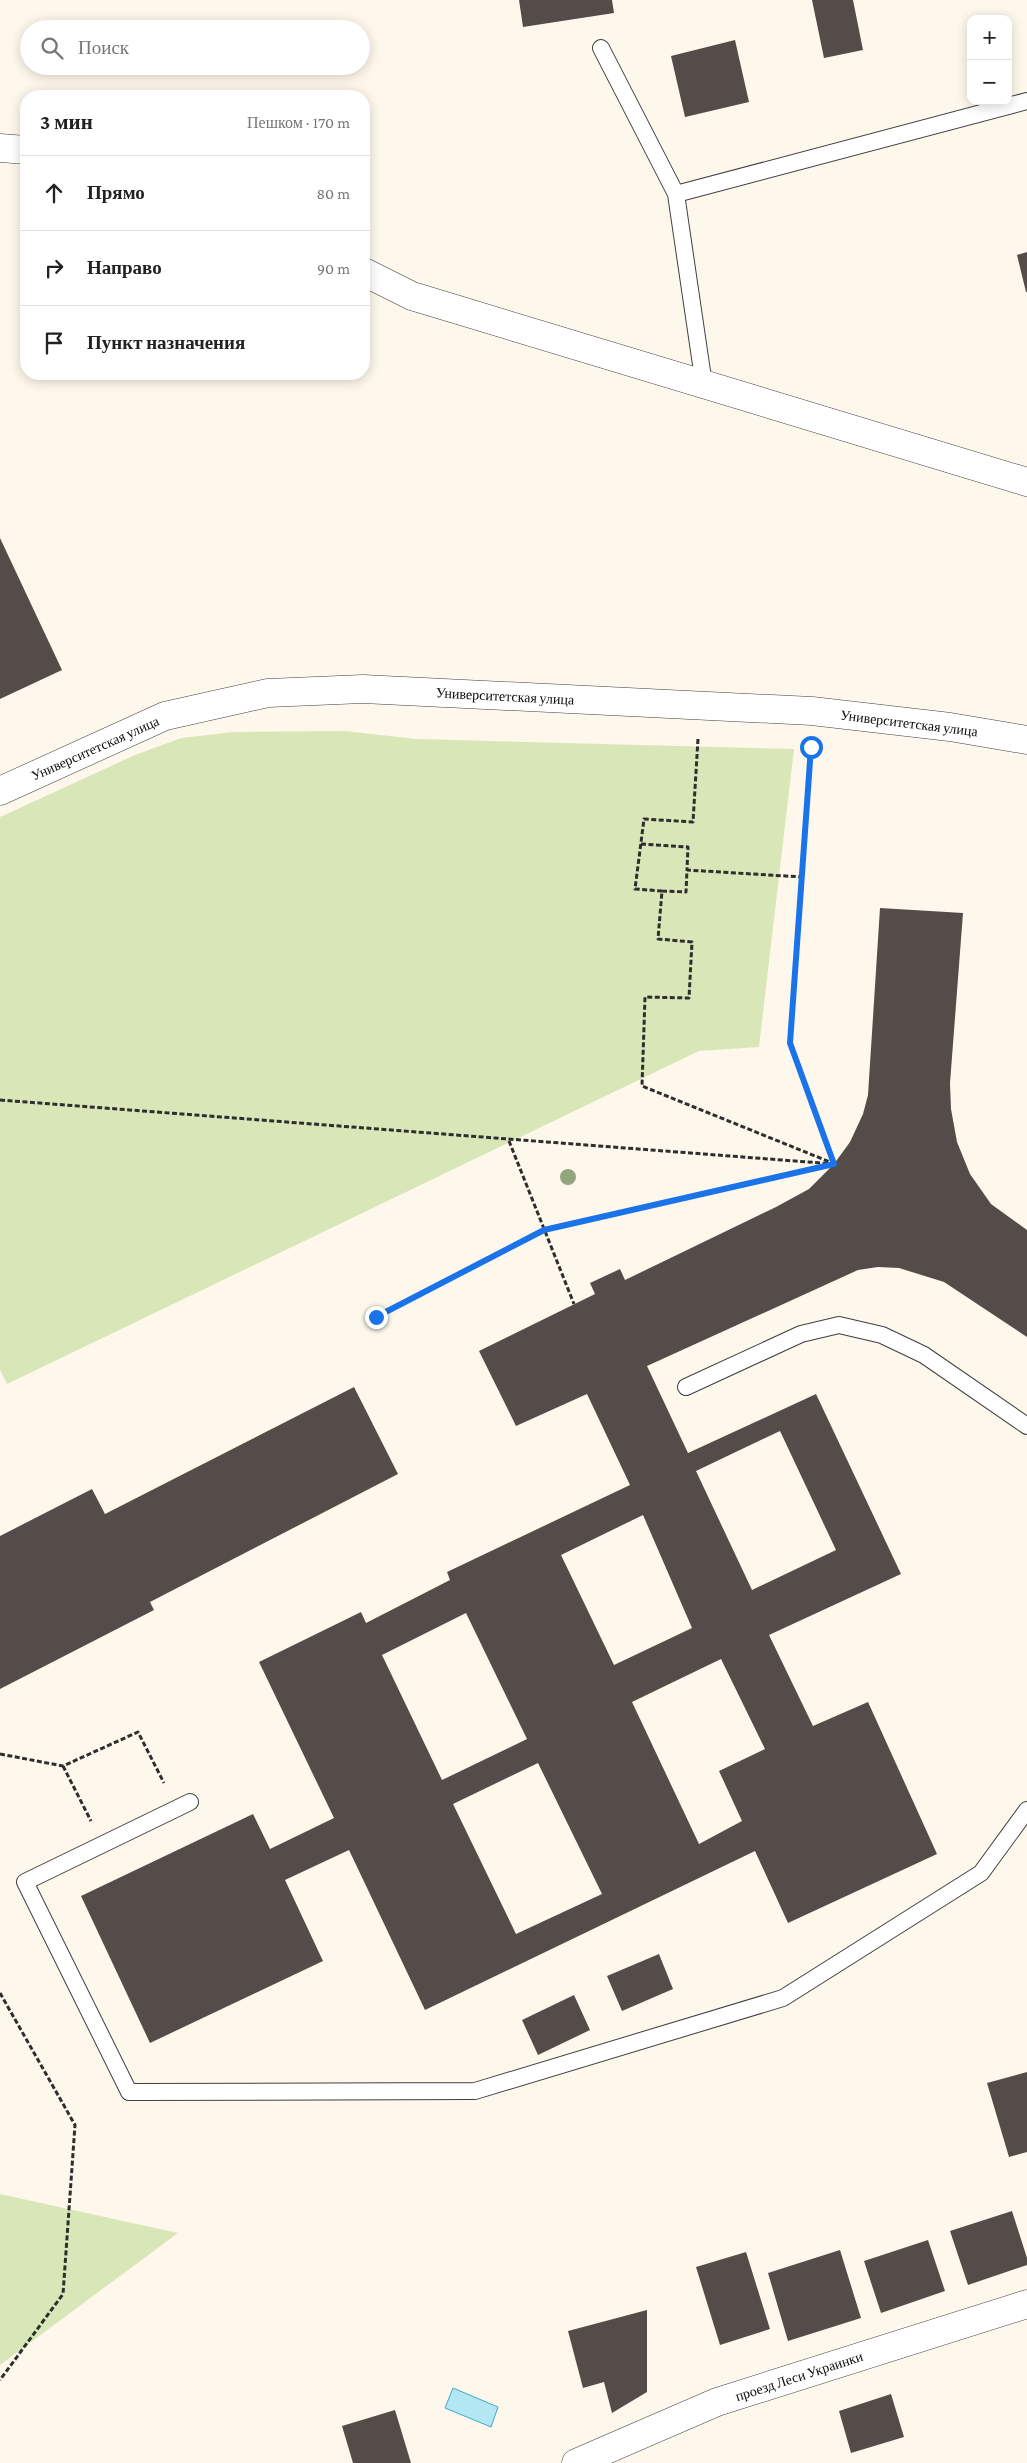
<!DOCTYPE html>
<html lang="ru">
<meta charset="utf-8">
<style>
body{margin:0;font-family:"Crimson Pro",serif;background:#f6f6f6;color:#222}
.controls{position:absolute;right:15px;top:15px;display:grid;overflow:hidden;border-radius:10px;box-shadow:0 2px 12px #0003}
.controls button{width:45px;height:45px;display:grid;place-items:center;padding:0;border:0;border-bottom:1px solid #e0e0e0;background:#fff;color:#222;font:25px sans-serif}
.stop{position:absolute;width:15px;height:15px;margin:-11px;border:4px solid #1a73e8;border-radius:50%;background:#fff}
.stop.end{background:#1a73e8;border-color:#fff;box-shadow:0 1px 5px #0008}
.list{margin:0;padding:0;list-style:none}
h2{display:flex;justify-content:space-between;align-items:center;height:65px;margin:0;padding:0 20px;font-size:21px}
h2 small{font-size:16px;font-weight:400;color:#767676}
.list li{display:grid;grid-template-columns:32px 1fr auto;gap:15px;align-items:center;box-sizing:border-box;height:75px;padding:0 20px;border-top:1px solid #e0e0e0}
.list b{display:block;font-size:19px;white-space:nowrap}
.list em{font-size:16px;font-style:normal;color:#767676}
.icon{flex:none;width:28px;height:28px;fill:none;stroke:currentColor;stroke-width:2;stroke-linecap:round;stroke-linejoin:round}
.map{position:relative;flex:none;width:1027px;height:2463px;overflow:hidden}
.search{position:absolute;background:#fff;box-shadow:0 2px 12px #0003;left:20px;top:20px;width:350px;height:55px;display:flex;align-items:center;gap:12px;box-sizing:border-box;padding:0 18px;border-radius:28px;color:#767676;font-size:19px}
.panel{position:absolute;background:#fff;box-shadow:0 2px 12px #0003;left:20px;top:90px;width:350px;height:290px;border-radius:20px}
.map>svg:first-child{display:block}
</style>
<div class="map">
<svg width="1027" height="2463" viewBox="0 0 1027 2463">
<rect width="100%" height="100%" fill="#fef8ec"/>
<!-- green -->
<path fill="#d9e7b8" d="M345 731 416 739 794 749 759 1047 699 1051 7 1384 0 1370V817L135 755 181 738 234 732Z
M0 2194 178 2233 0 2365Z"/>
<!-- water -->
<path fill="#b3e7f3" stroke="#3ea9c7" d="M453 2388 498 2407 491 2427 445 2408Z"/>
<!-- building -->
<path fill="#544c49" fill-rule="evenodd" d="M519 0H612L614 13 523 27Z
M812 0H853L863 50 824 58Z
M735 40 749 102 685 117 671 56Z
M1027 252V292H1026L1017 255Z
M0 538 62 670 0 699Z
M880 908 963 913 950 1083 951 1109 957 1142 970 1174 991 1204 1027 1230V1337L944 1282 899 1268 878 1267 858 1270 647 1366 688 1453 816 1394 901 1574 769 1635 813 1726 868 1702 937 1854 788 1923 755 1851 425 2010 349 1850 285 1880 323 1961 150 2043 81 1896 253 1814 270 1849 334 1818 259 1662 361 1612 366 1623 450 1580 447 1572 630 1485 587 1394 516 1426 479 1351 595 1294 590 1283 620 1269 625 1280 776 1207 809 1189 834 1164 850 1142 863 1114 868 1095ZM780 1431 836 1550 752 1590 696 1471ZM643 1515 692 1628 614 1665 561 1555ZM466 1613 527 1739 442 1780 382 1655ZM721 1659 765 1749 719 1771 742 1821 699 1844 632 1702ZM538 1763 602 1894 516 1934 453 1804Z
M354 1387 398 1474 150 1602 154 1610 0 1689V1536L92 1489 105 1514Z
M659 1954 673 1989 622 2011 607 1976Z
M574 1995 590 2030 538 2055 522 2020Z
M1027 2072V2152L1009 2157 987 2083Z
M1012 2211 1027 2258V2265L968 2285 950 2231Z
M928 2240 945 2291 881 2313 864 2261Z
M840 2250 861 2318 788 2341 768 2273Z
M746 2252 770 2329 720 2345 696 2267Z
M647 2310V2392L612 2413 604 2382 583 2388 568 2331Z
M891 2394 904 2437 851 2453 839 2411Z
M395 2410 411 2463H353L342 2426Z"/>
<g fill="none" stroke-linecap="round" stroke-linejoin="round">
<!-- service casing -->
<g stroke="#3f3f3f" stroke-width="18">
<path id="service" d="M601 48 676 194
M704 385 676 194 1027 101
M686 1387 801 1334 839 1325 882 1335 924 1355 1027 1426
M190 1802 25 1882 129 2092 475 2091 783 1998 981 1873 1027 1810"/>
</g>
<!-- minor casing -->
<g stroke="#3f3f3f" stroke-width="29">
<path id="minor" d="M0 148 26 150
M364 272 412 296 1027 482
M0 791 165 716 268 693 363 689 812 711 950 727 1027 740
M576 2463 717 2402 1027 2304"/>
</g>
<!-- path -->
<path stroke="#2e2e2e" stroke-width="3" stroke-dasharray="5 2.5" stroke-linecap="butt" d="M698 739 693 822 644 819 635 889 662 891 658 939 692 942 689 998 645 997 642 1086 830 1162
M641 844 688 847 687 870
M662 891 686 892 687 870 802 877
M0 1100 834 1164 790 1043 811 744
M509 1141 574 1304
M376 1317 544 1229 829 1165
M0 1754 63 1766 138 1732 164 1783
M63 1766 91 1821
M0 1993 75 2125 63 2294 0 2380"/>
<!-- service -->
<use href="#service" stroke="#fff" stroke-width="16"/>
<!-- minor -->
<use href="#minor" stroke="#fff" stroke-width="28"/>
</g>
<!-- trees -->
<circle fill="#92a57c" cx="568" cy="1177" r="8"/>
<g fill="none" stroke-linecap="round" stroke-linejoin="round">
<!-- route -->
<path stroke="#1a73e8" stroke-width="6" d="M376 1317 544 1230 834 1164 790 1043 811 747"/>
</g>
<g text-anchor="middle" stroke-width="5" stroke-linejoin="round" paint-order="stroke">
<!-- street labels -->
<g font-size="14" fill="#0c0c0c" stroke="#fff">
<text transform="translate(505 696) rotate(3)" y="5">Университетская улица</text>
<text transform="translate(909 723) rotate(7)" y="5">Университетская улица</text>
<text transform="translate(95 748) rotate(-24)" y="5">Университетская улица</text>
<text transform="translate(799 2376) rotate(-18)" y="5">проезд Леси Украинки</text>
</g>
</g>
</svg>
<div class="controls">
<button>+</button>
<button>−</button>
</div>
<div class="stop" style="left:811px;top:747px"></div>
<div class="stop end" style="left:376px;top:1317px"></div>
<div class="search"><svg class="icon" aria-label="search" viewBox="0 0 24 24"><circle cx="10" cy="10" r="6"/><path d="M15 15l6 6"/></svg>Поиск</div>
<section class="panel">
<h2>3 мин<small>Пешком · 170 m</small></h2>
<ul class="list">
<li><svg class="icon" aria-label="ahead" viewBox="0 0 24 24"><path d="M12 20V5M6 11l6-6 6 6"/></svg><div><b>Прямо</b></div><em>80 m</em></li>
<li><svg class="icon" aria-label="right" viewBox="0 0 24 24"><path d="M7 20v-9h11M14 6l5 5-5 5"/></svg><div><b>Направо</b></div><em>90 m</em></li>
<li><svg class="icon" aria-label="arrive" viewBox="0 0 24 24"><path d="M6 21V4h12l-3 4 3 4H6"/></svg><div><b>Пункт назначения</b></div></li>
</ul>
</section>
</div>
